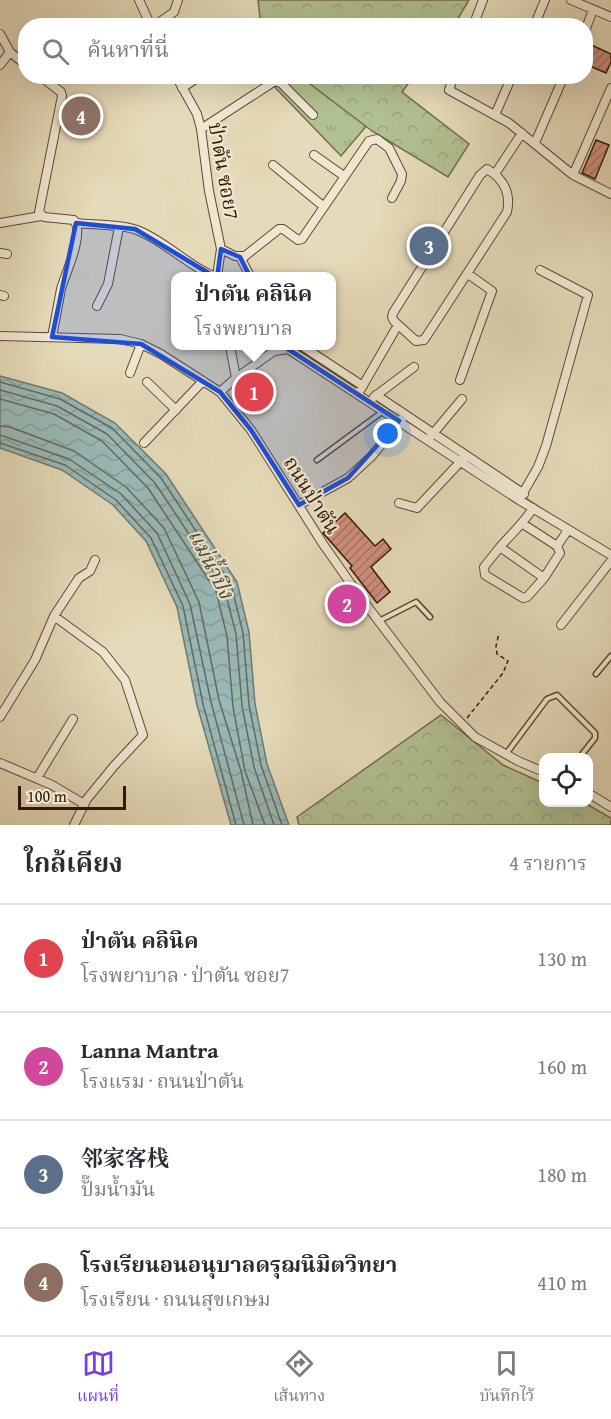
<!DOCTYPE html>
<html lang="th">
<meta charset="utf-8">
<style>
body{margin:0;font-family:"Gentium Book Plus","Noto Serif SC","Noto Serif Thai",serif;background:#f7f7f7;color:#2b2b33}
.controls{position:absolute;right:18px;bottom:18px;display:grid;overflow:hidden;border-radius:12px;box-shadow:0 6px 24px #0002}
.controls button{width:54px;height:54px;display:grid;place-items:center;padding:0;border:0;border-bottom:2px solid #e1e1e2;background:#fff;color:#2b2b33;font:30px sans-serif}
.scale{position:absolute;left:18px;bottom:15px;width:108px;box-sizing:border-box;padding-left:6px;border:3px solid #341900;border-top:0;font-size:16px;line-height:21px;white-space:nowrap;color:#341900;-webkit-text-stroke:4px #eee7d2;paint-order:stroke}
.you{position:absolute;left:388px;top:434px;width:21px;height:21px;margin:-15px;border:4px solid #fff;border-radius:50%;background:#1a73e8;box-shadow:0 0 0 9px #1a73e833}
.badge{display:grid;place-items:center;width:39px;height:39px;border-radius:50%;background:#7c3aed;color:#fff;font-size:20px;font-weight:700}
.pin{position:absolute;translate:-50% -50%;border:3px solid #fff;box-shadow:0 2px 6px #0006}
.popup{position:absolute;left:171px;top:272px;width:165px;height:78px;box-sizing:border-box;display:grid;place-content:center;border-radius:12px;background:#fff;filter:drop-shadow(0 2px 4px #0005);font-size:20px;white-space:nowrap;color:#7c7c81}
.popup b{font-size:22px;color:#2b2b33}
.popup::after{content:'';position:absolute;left:50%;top:100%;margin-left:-12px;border:12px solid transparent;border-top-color:#fff}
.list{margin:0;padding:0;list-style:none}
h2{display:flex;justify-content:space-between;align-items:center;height:78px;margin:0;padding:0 24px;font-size:26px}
h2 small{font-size:20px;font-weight:400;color:#7c7c81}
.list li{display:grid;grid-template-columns:39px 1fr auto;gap:18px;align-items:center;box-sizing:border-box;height:108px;padding:0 24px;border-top:2px solid #e1e1e2}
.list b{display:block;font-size:22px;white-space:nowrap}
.list p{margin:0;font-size:20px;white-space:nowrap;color:#7c7c81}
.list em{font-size:20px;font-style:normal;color:#7c7c81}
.icon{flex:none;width:33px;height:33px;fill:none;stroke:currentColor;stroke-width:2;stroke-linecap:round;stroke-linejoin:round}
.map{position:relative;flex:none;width:611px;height:825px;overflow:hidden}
.search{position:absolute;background:#fff;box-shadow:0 6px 24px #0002;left:18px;right:18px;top:18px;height:66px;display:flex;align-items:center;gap:15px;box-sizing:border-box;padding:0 21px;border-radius:24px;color:#7c7c81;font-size:22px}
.sheet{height:510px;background:#fff}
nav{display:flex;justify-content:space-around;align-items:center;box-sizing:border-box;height:84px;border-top:2px solid #e1e1e2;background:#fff;font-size:16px;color:#7c7c81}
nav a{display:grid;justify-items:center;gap:3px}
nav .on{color:#7c3aed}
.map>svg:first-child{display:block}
</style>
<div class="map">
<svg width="611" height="825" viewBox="0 0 611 825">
<defs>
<pattern id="grass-tufts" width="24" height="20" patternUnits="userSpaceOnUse" patternTransform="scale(1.5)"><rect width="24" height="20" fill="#b1c091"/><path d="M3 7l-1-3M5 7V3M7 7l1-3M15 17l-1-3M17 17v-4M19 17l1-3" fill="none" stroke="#99a47b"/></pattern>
<pattern id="forest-crowns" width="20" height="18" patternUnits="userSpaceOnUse" patternTransform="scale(1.5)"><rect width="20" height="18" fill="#b1c091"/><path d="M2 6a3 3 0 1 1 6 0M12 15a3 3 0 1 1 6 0" fill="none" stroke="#99a47b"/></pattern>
<pattern id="water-waves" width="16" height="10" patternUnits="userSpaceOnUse" patternTransform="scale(1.5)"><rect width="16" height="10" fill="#98b9b7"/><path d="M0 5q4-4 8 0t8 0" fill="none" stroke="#849e9c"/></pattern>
<pattern id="building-hatch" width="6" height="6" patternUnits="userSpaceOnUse" patternTransform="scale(1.5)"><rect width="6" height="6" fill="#d08f7e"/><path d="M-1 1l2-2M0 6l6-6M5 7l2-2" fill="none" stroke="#aa7465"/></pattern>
</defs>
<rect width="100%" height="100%" fill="#e5dab9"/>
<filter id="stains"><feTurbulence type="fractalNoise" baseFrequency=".00333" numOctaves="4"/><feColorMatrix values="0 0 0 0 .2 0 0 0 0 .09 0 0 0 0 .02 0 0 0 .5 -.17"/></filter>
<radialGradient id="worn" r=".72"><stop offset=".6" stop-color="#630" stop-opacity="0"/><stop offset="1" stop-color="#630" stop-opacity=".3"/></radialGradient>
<!-- grass -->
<path fill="url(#grass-tufts)" stroke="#726c48" stroke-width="1.5" d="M265 77H408L341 156Z"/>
<!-- forest -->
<path fill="url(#forest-crowns)" stroke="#726c48" stroke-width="1.5" d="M258 0H469L454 25 261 26Z
M301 77H413L402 92 469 144 448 177 372 131Z
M441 715 503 765 543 783 544 802 585 803 611 818V825H299L297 817Z"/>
<!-- water -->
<path fill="url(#water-waves)" stroke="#70796e" stroke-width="1.5" d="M0 376 62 393 115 423 166 474 237 582 249 632 255 704 267 764 289 825H231L197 705 177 607 146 541 113 505 62 470 0 448Z"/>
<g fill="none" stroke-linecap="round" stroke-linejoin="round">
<!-- shore -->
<path stroke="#66695c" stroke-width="1.5" d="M0 382 60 399 112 428 161 478 231 584 243 633 249 705 261 765 282 825
M0 390 57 406 107 434 155 483 224 587 236 634 242 706 254 767 274 825
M0 399 54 414 102 441 148 488 216 591 227 636 233 707 245 771 265 825
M0 426 10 427 74 451 126 487 164 528 199 602 219 700 241 771 253 825
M0 435 69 459 121 494 157 533 190 604 211 702 244 825
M0 443 65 465 116 500 151 538 183 606 203 704 236 825"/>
<!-- stream -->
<path stroke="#70796e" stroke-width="2" d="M294 346 301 350
M524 497 549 514"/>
</g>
<!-- building -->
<path fill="url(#building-hatch)" stroke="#341900" stroke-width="1.5" d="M585 42 611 54V62L606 73 585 64Z
M596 140 609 145 595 179 582 173Z
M345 513 375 546 383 539 391 549 371 567 390 592 377 603 350 568 352 566 323 533Z"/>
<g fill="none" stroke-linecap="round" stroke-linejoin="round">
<!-- service casing -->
<g stroke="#60492e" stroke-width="7">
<path id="service" d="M317 460 382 412
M379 621 416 602 430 617
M596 674 611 656
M506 754 547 699 557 695 595 733V738L579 758"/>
</g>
<!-- minor casing -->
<g stroke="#60492e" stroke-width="10">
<path id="minor" d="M139 0 151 26
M571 0 611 17
M154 26 174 12 178 0
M473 26 483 0
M534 26 545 0
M586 28 593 10
M0 34 10 52 26 65
M0 65 10 52
M40 76 61 92 62 96 39 212 44 217 74 220C85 234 65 274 61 289 58 305 55 321 52 337
M176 76 197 114 201 129 209 191 221 249 217 276
M454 76 449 90 509 123 573 175 611 194
M182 88 200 76
M495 115 512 76
M201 129 275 81 281 83 313 115
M535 143 564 76
M314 155 344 176
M273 165 323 206
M487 169C504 179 511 193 507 212L424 340 416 341 394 321 392 317 393 313 480 175Z
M495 174 522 133
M573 175 611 88
M0 223 41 216
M76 223C94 225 120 224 137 230 165 241 186 264 213 276
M221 249 235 256H245L279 229H283L298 240 302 239 369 141 377 139 389 148 402 174 401 181 392 198
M0 253 7 254
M240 257 250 276
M0 295 4 296
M97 306 108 284 119 227
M0 336 120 339 141 344 161 354 220 392 251 430 323 544 358 594 440 702 475 737 518 761 544 772
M302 346 363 386
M130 373 141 344
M236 378 274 351 288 349 519 500 611 555
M460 380 492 291 468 274
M147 382 176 410
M220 392 236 378 230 346
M358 394 395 330
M376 395 524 494
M374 397 414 367
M431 436 462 399
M144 443 203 381
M519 500 538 467 546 446 588 295 540 270
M399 503 417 508 463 459
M299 505 348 478 372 456 402 419
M533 508C524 523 512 533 500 547L544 578 560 553 557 546 566 533
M523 524 557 546
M500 547 484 567 485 575 523 598 527 597 544 578
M54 616 103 652 125 680 143 735 114 766 87 799 74 825
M561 625 611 561
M0 717 35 660 54 616 79 578 90 571 95 560
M0 763 52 785 84 804
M37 778 73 719
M588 793 611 807"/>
</g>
<!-- path -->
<path stroke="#341900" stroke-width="1.5" stroke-dasharray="4.5 3" stroke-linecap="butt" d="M467 718 503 673 508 661 497 654 496 646 499 633"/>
<!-- service -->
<use href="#service" stroke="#eee7d2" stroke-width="4"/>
<!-- minor -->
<use href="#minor" stroke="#eee7d2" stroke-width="8"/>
</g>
<!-- marked area -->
<path fill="#1d4ed8" fill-opacity="0.2" stroke="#1d4ed8" stroke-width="4.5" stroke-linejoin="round" d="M76 223 135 229 217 278 221 249 240 257 275 326 294 339 288 349 399 421 348 478 299 505 251 430 220 392 141 344 52 337Z"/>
<g text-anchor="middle" stroke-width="4.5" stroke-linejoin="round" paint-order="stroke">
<!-- street labels -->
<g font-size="20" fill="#341900" stroke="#eee7d2">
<text transform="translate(224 171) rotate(80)" y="7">ป่าตัน ซอย7</text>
<text transform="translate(312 495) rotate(58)" y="7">ถนนป่าตัน</text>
</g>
<!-- water labels -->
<g font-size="21" font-style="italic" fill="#524937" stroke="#eee7d2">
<text transform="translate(211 564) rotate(63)" y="7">แม่น้ำปิง</text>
</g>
</g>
<rect width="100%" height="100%" filter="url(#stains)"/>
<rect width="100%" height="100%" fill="url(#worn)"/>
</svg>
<div class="controls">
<button><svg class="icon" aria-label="locate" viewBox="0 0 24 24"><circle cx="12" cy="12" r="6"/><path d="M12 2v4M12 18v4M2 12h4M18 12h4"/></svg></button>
</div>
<div class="scale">100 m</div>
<div class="you"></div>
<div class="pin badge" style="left:254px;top:392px;background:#e0444e">1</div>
<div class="popup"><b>ป่าตัน คลินิค</b>โรงพยาบาล</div>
<div class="pin badge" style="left:347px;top:604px;background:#d1479c">2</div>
<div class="pin badge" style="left:429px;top:246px;background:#5c6f8a">3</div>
<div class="pin badge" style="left:81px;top:116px;background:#8d6e63">4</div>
<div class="search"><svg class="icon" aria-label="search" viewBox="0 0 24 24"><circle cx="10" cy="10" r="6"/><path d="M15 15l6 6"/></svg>ค้นหาที่นี่</div>
</div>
<section class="sheet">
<h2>ใกล้เคียง<small>4 รายการ</small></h2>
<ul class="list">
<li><span class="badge" style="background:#e0444e">1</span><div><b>ป่าตัน คลินิค</b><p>โรงพยาบาล · ป่าตัน ซอย7</p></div><em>130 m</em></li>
<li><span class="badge" style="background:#d1479c">2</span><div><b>Lanna Mantra</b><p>โรงแรม · ถนนป่าตัน</p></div><em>160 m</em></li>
<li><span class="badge" style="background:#5c6f8a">3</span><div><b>邻家客栈</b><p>ปั๊มน้ำมัน</p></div><em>180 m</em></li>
<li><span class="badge" style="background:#8d6e63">4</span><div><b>โรงเรียนอนอนุบาลดรุฌนิมิตวิทยา</b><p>โรงเรียน · ถนนสุขเกษม</p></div><em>410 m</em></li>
</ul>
</section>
<nav>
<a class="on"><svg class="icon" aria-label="map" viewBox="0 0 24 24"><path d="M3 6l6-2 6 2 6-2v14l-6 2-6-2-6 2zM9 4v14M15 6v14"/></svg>แผนที่</a>
<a><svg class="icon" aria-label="directions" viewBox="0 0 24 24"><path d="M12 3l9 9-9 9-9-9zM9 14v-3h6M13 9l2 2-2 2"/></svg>เส้นทาง</a>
<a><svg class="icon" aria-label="saved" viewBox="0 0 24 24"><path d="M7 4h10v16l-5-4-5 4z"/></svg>บันทึกไว้</a>
</nav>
